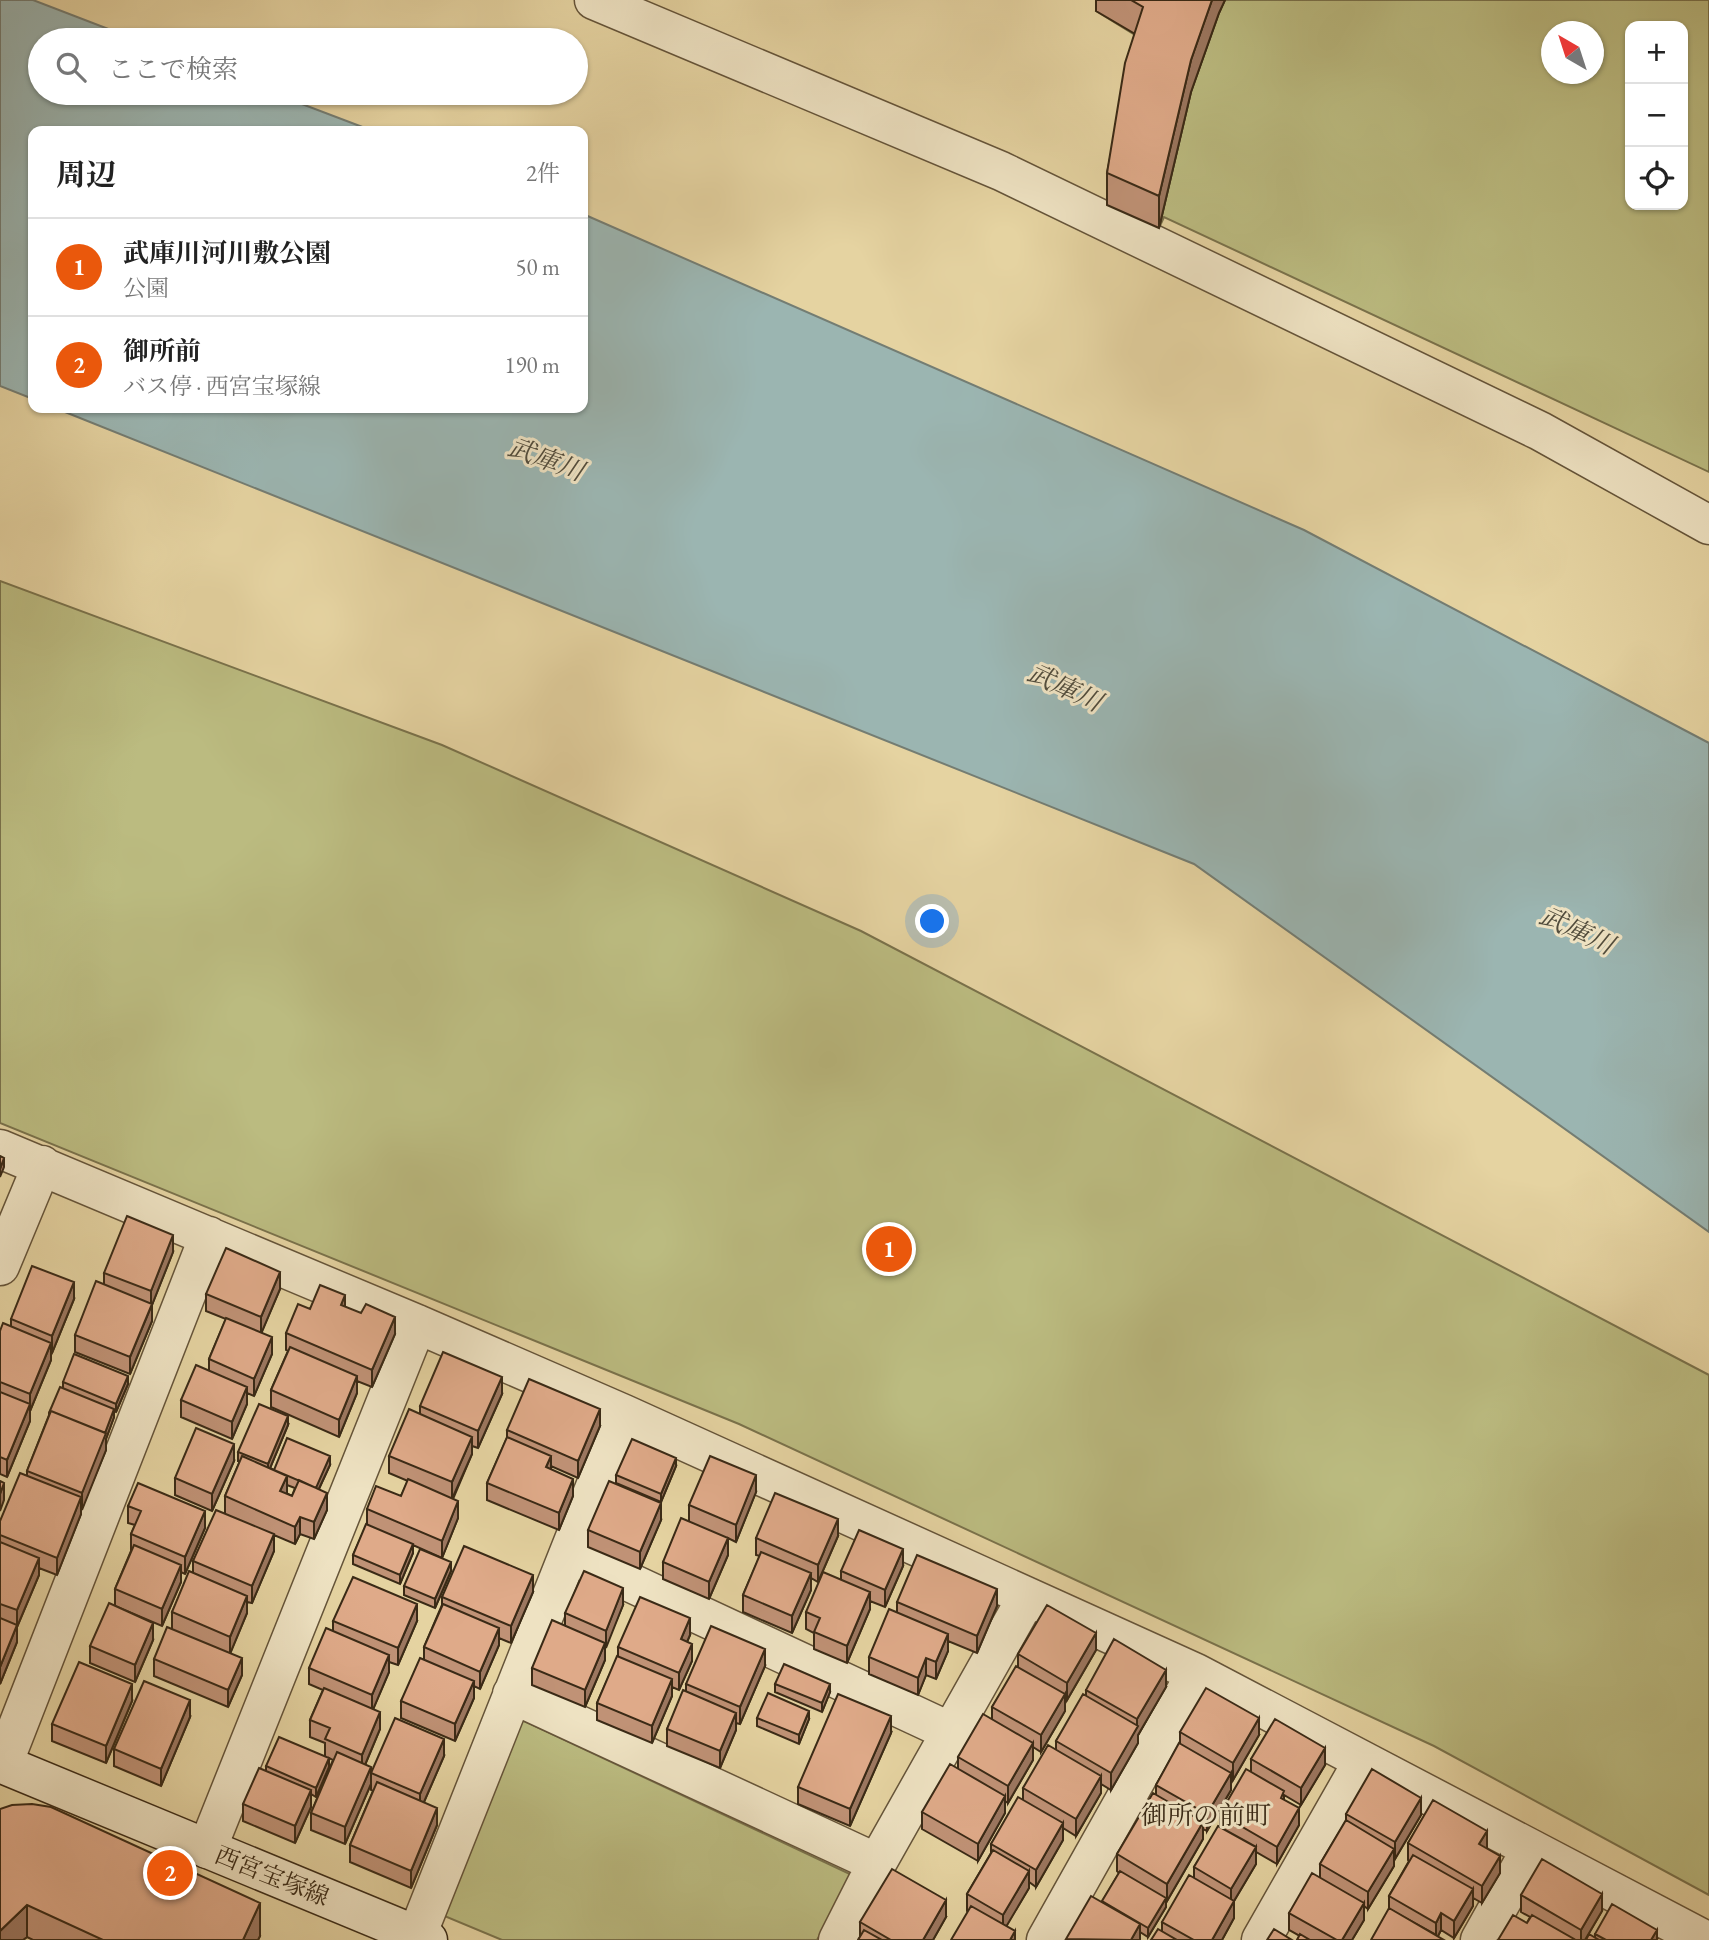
<!DOCTYPE html>
<html lang="ja">
<meta charset="utf-8">
<style>
body{margin:0;font-family:"EB Garamond","Noto Serif JP",serif;background:#f2f2f2;color:#222}
.controls{position:absolute;right:21px;top:21px;display:grid;overflow:hidden;border-radius:14px;box-shadow:0 2px 5px #0004}
.controls button{width:63px;height:63px;display:grid;place-items:center;padding:0;border:0;border-bottom:2px solid #e0e0e0;background:#fff;color:#222;font:35px sans-serif}
.compass{position:absolute;left:1541px;top:21px;width:63px;height:63px;border-radius:50%;background:#fff;box-shadow:0 2px 5px #0004;rotate:321deg}
.you{position:absolute;left:933px;top:922px;width:24px;height:24px;margin:-18px;border:5px solid #fff;border-radius:50%;background:#1a73e8;box-shadow:0 0 0 10px #1a73e833}
.badge{display:grid;place-items:center;width:46px;height:46px;border-radius:50%;background:#ea580c;color:#fff;font-size:23px;font-weight:700}
.pin{position:absolute;translate:-50% -50%;border:4px solid #fff;box-shadow:0 2px 7px #0006}
.list{margin:0;padding:0;list-style:none}
h2{display:flex;justify-content:space-between;align-items:center;height:91px;margin:0;padding:0 28px;font-size:30px}
h2 small{font-size:23px;font-weight:400;color:#767676}
.list li{display:grid;grid-template-columns:46px 1fr auto;gap:21px;align-items:center;box-sizing:border-box;height:98px;padding:0 28px;border-top:2px solid #e0e0e0}
.list b{display:block;font-size:26px;white-space:nowrap}
.list p{margin:0;font-size:23px;white-space:nowrap;color:#767676}
.list em{font-size:23px;font-style:normal;color:#767676}
.icon{flex:none;width:38px;height:38px;fill:none;stroke:currentColor;stroke-width:2;stroke-linecap:round;stroke-linejoin:round}
.map{position:relative;flex:none;width:1709px;height:1940px;overflow:hidden}
.search{position:absolute;background:#fff;box-shadow:0 2px 5px #0004;left:28px;top:28px;width:560px;height:77px;display:flex;align-items:center;gap:18px;box-sizing:border-box;padding:0 24px;border-radius:38px;color:#767676;font-size:26px}
.panel{position:absolute;background:#fff;box-shadow:0 2px 5px #0004;left:28px;top:126px;width:560px;height:287px;border-radius:14px}
.map>svg:first-child{display:block}
</style>
<div class="map">
<svg width="1709" height="1940" viewBox="0 0 1709 1940">
<rect width="100%" height="100%" fill="#e5d3a1"/>
<filter id="stains"><feTurbulence type="fractalNoise" baseFrequency=".00286" numOctaves="4"/><feColorMatrix values="0 0 0 0 .2 0 0 0 0 .09 0 0 0 0 .02 0 0 0 .5 -.17"/></filter>
<radialGradient id="worn" r=".72"><stop offset=".6" stop-color="#630" stop-opacity="0"/><stop offset="1" stop-color="#630" stop-opacity=".3"/></radialGradient>
<!-- green -->
<path fill="#bbbb80" stroke="#7a724b" stroke-width="2" fill-rule="evenodd" d="M1102 0H1709V472L1164 217 1159 228 1143 40 1096 11ZM1630 26H1683V205H1630ZM1552 32H1594V74H1552Z
M0 581 442 745 861 931 1709 1375V1895L1434 1746 739 1424 0 1123Z
M522 1720 852 1875 817 1940H502L442 1915Z"/>
<!-- water -->
<path fill="#9bb5b1" stroke="#747d73" stroke-width="2" d="M0 0H33L137 40H40V93H273L373 131H33V399L0 386Z
M583 214 1304 530 1709 743V1232L1194 864 55 408H583Z"/>
<g fill="none" stroke-linecap="round" stroke-linejoin="round">
<!-- minor casing -->
<g stroke="#655439" stroke-width="41">
<path id="minor" d="M594 0 1001 171 1540 431 1709 525
M0 1149 417 1324 624 1414 1196 1673 1705 1940
M0 1266 42 1165
M569 1554 951 1732
M512 1694 877 1863
M3 1764 209 1236
M207 1849 417 1324
M417 1935 624 1414
M838 1940 877 1863 1027 1597
M1046 1940 1196 1673
M1261 1940 1363 1761
M1480 1940 1531 1849"/>
</g>
<!-- secondary casing -->
<g stroke="#3a2a16" stroke-width="41">
<path id="secondary" d="M0 1763 428 1940"/>
</g>
<!-- minor -->
<use href="#minor" stroke="#eee2c2" stroke-width="38"/>
<!-- secondary -->
<use href="#secondary" stroke="#eee2c2" stroke-width="38"/>
</g>
<!-- wall -->
<path fill="#c09276" stroke="#3a2a16" stroke-width="2" fill-rule="evenodd" d="M1096 0H1225L1219 13 1191 92 1159 228 1107 205V173L1135 34 1096 11Z
M173 1252 152 1305V1321L130 1374 75 1352V1335L104 1284V1273Z
M280 1289 261 1333 272 1354 254 1396 247 1393V1404L232 1439 181 1417V1400L209 1370V1359L226 1319 206 1311V1294Z
M74 1299 52 1353 51 1352V1360L30 1411V1421L7 1477 0 1474V1331L11 1326V1319Z
M345 1307 395 1334 372 1387 357 1381V1393L339 1437 271 1407V1390L288 1351 286 1350V1333L310 1309Z
M63 1382 128 1384 116 1412 114 1411V1417L106 1439V1450L81 1510V1514L57 1575 39 1568V1575L17 1627V1642L0 1684V1521L27 1475V1471L49 1415V1413L63 1388Z
M502 1394 478 1448 472 1446V1454L453 1499 458 1518 442 1558 413 1545V1553L400 1584 353 1564V1555L367 1524V1509L401 1496 408 1481 389 1473V1456L420 1414V1406Z
M288 1425 270 1468 274 1470 330 1465 319 1489 327 1510 314 1539 300 1534 295 1544 274 1535V1551L252 1603 247 1602V1613L230 1653 242 1675 228 1707 154 1676V1659L172 1629V1612L193 1572V1561L225 1513V1496L240 1461H238V1452ZM287 1485 295 1488 292 1496 286 1493Z
M600 1426 578 1478 551 1466V1469L573 1496 559 1530 487 1500V1483L507 1438V1430Z
M234 1461 212 1511 175 1495V1478Z
M676 1466 661 1502 616 1483V1475Z
M756 1492 736 1542 728 1538V1555L709 1599 663 1579V1562L689 1521V1505Z
M128 1506 205 1528 185 1574 181 1572V1582L162 1626 115 1606V1589L131 1551V1534L135 1525 128 1523Z
M661 1520 640 1569 588 1547V1530Z
M838 1536 818 1582 811 1578V1590L792 1633 743 1612V1595L760 1556 756 1555V1538Z
M903 1566 885 1607 870 1601V1609L847 1663 814 1649V1633L806 1629V1612L841 1579V1571Z
M451 1571 435 1608 404 1595V1586Z
M533 1592 511 1643 499 1638V1645L480 1689 474 1686V1698L455 1741 401 1718V1701L424 1660V1647L442 1605V1597Z
M897 1602 997 1606 977 1653 948 1641V1651L936 1679 926 1675 918 1695 869 1674V1657L897 1613Z
M623 1605 605 1647V1660L585 1707 532 1685V1668L565 1626V1613Z
M333 1621H417L398 1665 389 1662V1672L373 1709 380 1729 365 1765 371 1784 345 1844 311 1830V1813L333 1760 329 1758V1767L316 1797 311 1794V1807L295 1843 243 1821V1804L266 1771V1766L325 1756V1743L310 1737V1720L323 1690 309 1684V1668L333 1631Z
M690 1635 687 1642 692 1661 679 1690 672 1687V1696L652 1743 597 1720V1703L618 1656V1647Z
M153 1640 135 1682 90 1663V1646Z
M1096 1650 1067 1700 1065 1698V1711L1041 1752 1033 1747V1760L1008 1803 1005 1801V1813L978 1861 922 1829V1812L958 1769V1757L992 1719V1707L1018 1667V1654Z
M765 1666 740 1724 736 1723V1730L720 1768 667 1746V1729L686 1692V1684Z
M775 1684 830 1692 822 1712 775 1692Z
M1166 1687 1138 1735V1743L1111 1790 1101 1784V1793L1076 1836 1063 1828V1840L1036 1887 1029 1882V1888L1006 1926 1015 1940 967 1911V1894L991 1853V1844L1023 1800V1788L1056 1750V1741L1086 1695V1690Z
M132 1701 106 1763 52 1741V1724Z
M190 1717 161 1786 114 1766V1749Z
M757 1718 809 1719 799 1744 757 1726Z
M1180 1732 1259 1735 1233 1780 1231 1778V1790L1207 1831 1203 1829V1839L1167 1901 1166 1900V1907L1148 1937 1140 1932V1940L1102 1902 1119 1873 1117 1871V1854L1156 1794V1785L1180 1744Z
M891 1733 850 1826 798 1804V1787Z
M444 1756 424 1802 437 1825 411 1888 350 1862V1845L373 1791 371 1790V1773Z
M1251 1759 1325 1765 1301 1805 1284 1795V1800L1299 1825 1277 1864 1256 1852V1864L1234 1901V1918L1222 1940H1151L1162 1931V1922L1194 1878V1867L1220 1827V1814L1251 1772Z
M0 1809 260 1936 258 1940H33L27 1937 23 1940H0Z
M1346 1814 1421 1815 1395 1859 1394 1858V1866L1368 1909 1364 1906V1920L1352 1940H1297L1300 1936 1289 1930V1913L1320 1878V1864L1346 1821Z
M1408 1843 1487 1848 1500 1873 1482 1903 1473 1898V1906L1454 1938 1441 1930 1438 1936 1389 1909V1896L1409 1861 1408 1860Z
M1521 1895 1602 1911 1585 1940H1498L1527 1923 1530 1917 1521 1912Z
M946 1917 933 1940H858L860 1937V1922Z
M1595 1934 1657 1939 1656 1940H1586L1595 1937Z"/>
<!-- shaded-wall -->
<path fill="#9c7760" stroke="#3a2a16" stroke-width="2" d="M1212 0H1225L1219 13 1191 92 1159 228V196L1191 60Z
M4 1158V1167L0 1177V1169Z
M173 1235V1252L152 1305V1321L130 1374V1357L151 1307V1291Z
M280 1272V1289L261 1334V1317Z
M74 1282V1299L52 1353V1336Z
M345 1295V1312L341 1305Z
M395 1317V1334L372 1387V1370Z
M272 1337V1354L254 1396V1379Z
M51 1343V1360L30 1411V1394Z
M128 1376V1384L116 1412V1404Z
M357 1376V1393L339 1437V1420Z
M502 1377V1394L478 1448V1431Z
M247 1387V1404L232 1439V1422Z
M30 1404V1421L7 1477V1460Z
M114 1409V1417L106 1439V1450L82 1510V1493Z
M600 1409V1426L578 1478V1461Z
M288 1416V1425L268 1473V1464Z
M472 1437V1454L452 1499V1482Z
M234 1444V1461L212 1511V1494Z
M330 1456V1465L315 1497V1488Z
M551 1456V1473L546 1467Z
M676 1458V1466L661 1502V1494Z
M756 1475V1492L736 1542V1525Z
M287 1476V1493L280 1508V1491Z
M573 1479V1496L559 1530V1513Z
M4 1483V1500L0 1511V1494Z
M327 1493V1510L314 1539V1522Z
M81 1497V1514L57 1575V1558Z
M458 1501V1518L442 1558V1541Z
M661 1503V1520L640 1569V1552Z
M205 1511V1528L185 1574V1557Z
M300 1517V1534L295 1544V1527Z
M838 1519V1536L818 1582V1565Z
M274 1534V1551L252 1603V1586Z
M728 1538V1555L709 1599V1582Z
M413 1544V1553L400 1584V1575Z
M903 1549V1566L885 1607V1590Z
M39 1558V1575L17 1627V1610Z
M451 1562V1571L435 1608V1599Z
M181 1565V1582L162 1626V1609Z
M811 1573V1590L792 1633V1616Z
M533 1575V1592L511 1643V1626Z
M623 1588V1605L606 1648V1631Z
M997 1589V1606L977 1653V1636Z
M870 1592V1609L847 1663V1646Z
M247 1596V1613L230 1654V1637Z
M417 1604V1621L398 1665V1648Z
M690 1618V1635L681 1656V1639Z
M153 1623V1640L135 1682V1665Z
M17 1625V1642L0 1684V1667Z
M499 1628V1645L480 1689V1672Z
M1096 1633V1650L1067 1700V1683Z
M948 1634V1651L936 1679V1662Z
M605 1643V1660L585 1707V1690Z
M692 1644V1661L679 1690V1673Z
M765 1649V1666L740 1724V1707Z
M389 1655V1672L372 1712V1695Z
M242 1658V1675L228 1707V1690Z
M926 1658V1675L918 1695V1678Z
M1166 1670V1687L1138 1735V1743L1111 1790V1773L1137 1727V1719Z
M672 1679V1696L652 1743V1726Z
M474 1681V1698L455 1741V1724Z
M132 1684V1701L106 1763V1746Z
M830 1684V1692L822 1712V1703Z
M1065 1694V1711L1041 1752V1735Z
M190 1700V1717L161 1786V1769Z
M809 1711V1719L799 1744V1735Z
M380 1712V1729L362 1772V1755Z
M736 1713V1730L720 1768V1751Z
M891 1716V1733L850 1826V1809Z
M1259 1718V1735L1233 1780V1763Z
M444 1739V1756L420 1811V1794Z
M1033 1743V1760L1008 1803V1786Z
M1325 1748V1765L1301 1805V1788Z
M329 1758V1767L316 1797V1788Z
M371 1767V1784L345 1844V1827Z
M1231 1773V1790L1207 1831V1814Z
M1101 1776V1793L1076 1836V1819Z
M311 1790V1807L295 1843V1826Z
M1005 1796V1813L978 1861V1844Z
M1421 1798V1815L1395 1859V1842Z
M437 1808V1825L411 1888V1871Z
M1299 1808V1825L1277 1864V1847Z
M1203 1822V1839L1167 1901V1884Z
M1063 1823V1840L1036 1887V1870Z
M1487 1831V1848L1479 1861V1844Z
M1256 1847V1864L1231 1906V1889Z
M1394 1849V1866L1368 1909V1892Z
M1500 1856V1873L1482 1903V1886Z
M1029 1871V1888L1003 1932V1915Z
M1473 1889V1906L1454 1938V1921Z
M1602 1894V1911L1585 1940H1581V1930Z
M1166 1898V1907L1148 1937V1928Z
M946 1900V1917L933 1940H923Z
M1234 1901V1918L1222 1940H1212Z
M260 1903V1936L258 1940H243Z
M1364 1903V1920L1352 1940H1342Z
M27 1905V1937L23 1940H0V1931Z
M1441 1913V1930L1436 1940V1923Z
M1140 1924V1940H1131Z
M1657 1930V1939L1656 1940H1651Z
M1015 1931V1940H1010Z"/>
<!-- building -->
<path fill="#dfaa89" stroke="#3a2a16" stroke-width="2" d="M1131 0H1212L1191 60 1159 196 1107 173 1125 63 1143 7Z
M0 1156 4 1158 0 1169Z
M127 1216 173 1235 151 1291 104 1273Z
M226 1248 280 1272 261 1317 206 1294Z
M32 1266 74 1282 52 1336 11 1319Z
M96 1281 152 1304 130 1357 75 1335Z
M320 1285 345 1295 341 1305 361 1313 366 1304 395 1317 372 1370 286 1333 298 1304 310 1309Z
M226 1318 272 1337 254 1379 209 1359Z
M3 1323 51 1343 30 1394 0 1382V1331Z
M290 1347 357 1376 339 1420 271 1390Z
M443 1352 502 1377 478 1431 420 1406Z
M74 1354 128 1376 116 1404 63 1382Z
M196 1365 247 1387 232 1422 181 1400Z
M529 1379 600 1409 578 1461 507 1430Z
M60 1387 114 1409 105 1433 51 1411 49 1413Z
M0 1392 30 1404 7 1460 0 1457Z
M259 1404 288 1416 268 1464 238 1452Z
M409 1409 472 1437 452 1482 389 1456Z
M51 1411 106 1433 82 1493 27 1471Z
M196 1428 234 1444 212 1494 175 1478Z
M507 1437 551 1456 546 1467 573 1479 559 1513 487 1483Z
M287 1438 330 1456 316 1488 274 1470Z
M632 1439 676 1458 661 1494 616 1475Z
M242 1456 287 1476 280 1491 292 1496 299 1480 327 1493 314 1522 300 1517 295 1527 225 1496Z
M710 1456 756 1475 736 1525 689 1505Z
M20 1473 81 1497 57 1558 0 1535V1521Z
M408 1479 458 1501 442 1541 367 1509 376 1486 401 1496Z
M0 1481 4 1483 0 1494Z
M609 1481 661 1503 640 1552 588 1530Z
M138 1483 205 1511 185 1557 131 1534 141 1511 128 1506Z
M775 1493 838 1519 818 1565 756 1538Z
M216 1510 274 1534 252 1586 193 1561Z
M681 1518 728 1538 709 1582 663 1562Z
M366 1524 413 1544 400 1575 353 1555Z
M859 1530 903 1549 885 1590 841 1571Z
M0 1542 39 1558 17 1610 0 1604Z
M134 1545 181 1565 162 1609 115 1589Z
M464 1546 533 1575 511 1626 442 1597Z
M420 1549 451 1562 435 1599 404 1586Z
M761 1552 811 1573 792 1616 743 1595Z
M917 1555 997 1589 977 1636 897 1602Z
M189 1571 247 1596 230 1637 172 1612Z
M584 1571 623 1588 606 1631 565 1613Z
M823 1572 870 1592 847 1646 814 1632 820 1618 806 1612Z
M353 1577 417 1604 398 1648 333 1621Z
M640 1597 690 1618 681 1639 692 1644 679 1673 618 1647Z
M109 1603 153 1623 135 1665 90 1646Z
M443 1604 499 1628 480 1672 424 1647Z
M1047 1605 1096 1633 1067 1683 1018 1654Z
M889 1609 948 1634 936 1662 926 1658 918 1678 869 1657Z
M0 1618 17 1625 0 1667Z
M552 1620 605 1643 585 1690 532 1668Z
M711 1626 765 1649 740 1707 686 1684Z
M167 1627 242 1658 228 1690 154 1659Z
M326 1628 389 1655 372 1695 309 1668Z
M1114 1639 1166 1670 1137 1719 1086 1690Z
M617 1656 672 1679 652 1726 597 1703Z
M420 1658 474 1681 455 1724 401 1701Z
M79 1662 132 1684 106 1746 52 1724Z
M784 1664 830 1684 822 1703 775 1684Z
M1016 1666 1065 1694 1041 1735 992 1707Z
M144 1681 190 1700 161 1769 114 1749Z
M324 1688 380 1712 362 1755 325 1739 330 1728 310 1720Z
M1206 1688 1259 1718 1233 1763 1180 1732Z
M683 1690 736 1713 720 1751 667 1729Z
M768 1693 809 1711 799 1735 757 1718Z
M838 1694 891 1716 850 1809 798 1787Z
M1083 1694 1138 1726 1111 1773 1056 1741Z
M983 1714 1033 1743 1008 1786 958 1757Z
M395 1718 444 1739 420 1794 371 1773Z
M1275 1719 1325 1748 1301 1788 1251 1759Z
M279 1737 329 1758 316 1788 266 1766Z
M1179 1743 1231 1773 1207 1814 1156 1785Z
M1048 1745 1101 1776 1076 1819 1023 1788Z
M337 1752 371 1767 345 1827 311 1813Z
M950 1764 1005 1796 978 1844 922 1812Z
M259 1768 311 1790 295 1826 243 1804Z
M1246 1769 1284 1791 1281 1798 1299 1808 1277 1847 1220 1814Z
M1372 1769 1421 1798 1395 1842 1346 1814Z
M377 1782 437 1808 411 1871 350 1845Z
M1153 1793 1203 1822 1167 1884 1117 1854Z
M1018 1797 1063 1823 1036 1870 991 1844Z
M1433 1800 1487 1831 1479 1844 1500 1856 1482 1886 1408 1843Z
M32 1804 51 1807 260 1903 243 1940H103L27 1905 0 1931V1809L12 1805Z
M1346 1820 1394 1849 1368 1892 1320 1864Z
M1218 1826 1256 1847 1231 1889 1194 1867Z
M993 1850 1029 1871 1003 1915 967 1894Z
M1413 1855 1473 1889 1454 1921 1441 1913 1436 1923 1389 1896Z
M1542 1859 1602 1894 1581 1930 1521 1895Z
M892 1869 946 1900 923 1940H891L860 1922Z
M1120 1871 1166 1898 1148 1928 1102 1901Z
M1312 1873 1364 1903 1342 1940H1337L1289 1913Z
M1189 1875 1234 1901 1212 1940H1194L1162 1922Z
M1091 1896 1140 1924 1131 1940 1066 1939Z
M1612 1904 1657 1930 1651 1940H1606L1595 1934Z
M971 1906 1015 1931 1010 1940H951Z
M1389 1908 1444 1940H1371Z
M1513 1915 1527 1923 1532 1915 1574 1939 1573 1940H1498Z
M1158 1929 1177 1940H1151Z
M1274 1929 1292 1940H1267Z
M864 1930 882 1940H858Z
M1300 1934 1310 1940H1297Z
M1589 1934 1599 1940H1586Z"/>
<g text-anchor="middle" stroke-width="6" stroke-linejoin="round" paint-order="stroke">
<!-- street labels -->
<g font-size="24" fill="#3a2a16" stroke="#eee2c2">
<text transform="translate(272 1876) rotate(22)" y="8">西宮宝塚線</text>
</g>
<!-- water labels -->
<g font-size="26" font-style="italic" fill="#524d3d" stroke="#eee2c2">
<text transform="translate(546 459) rotate(20)" y="9">武庫川</text>
<text transform="translate(1065 687) rotate(25)" y="9">武庫川</text>
<text transform="translate(1577 930) rotate(25)" y="9">武庫川</text>
</g>
<!-- neighbourhood labels -->
<g font-size="26" fill="#3a2a16" stroke="#eee2c2">
<text x="1206" y="1824">御所の前町</text>
</g>
</g>
<rect width="100%" height="100%" filter="url(#stains)"/>
<rect width="100%" height="100%" fill="url(#worn)"/>
</svg>
<div class="controls">
<button>+</button>
<button>−</button>
<button><svg class="icon" aria-label="locate" viewBox="0 0 24 24"><circle cx="12" cy="12" r="6"/><path d="M12 2v4M12 18v4M2 12h4M18 12h4"/></svg></button>
</div>
<svg class="compass" viewBox="-18 -18 36 36"><path d="M0-13l5 13h-10z" fill="#e53935"/><path d="M0 13l5-13h-10z" fill="#767676"/></svg>
<div class="you"></div>
<div class="pin badge" style="left:889px;top:1249px">1</div>
<div class="pin badge" style="left:170px;top:1873px">2</div>
<div class="search"><svg class="icon" aria-label="search" viewBox="0 0 24 24"><circle cx="10" cy="10" r="6"/><path d="M15 15l6 6"/></svg>ここで検索</div>
<section class="panel">
<h2>周辺<small>2件</small></h2>
<ul class="list">
<li><span class="badge">1</span><div><b>武庫川河川敷公園</b><p>公園</p></div><em>50 m</em></li>
<li><span class="badge">2</span><div><b>御所前</b><p>バス停 · 西宮宝塚線</p></div><em>190 m</em></li>
</ul>
</section>
</div>
